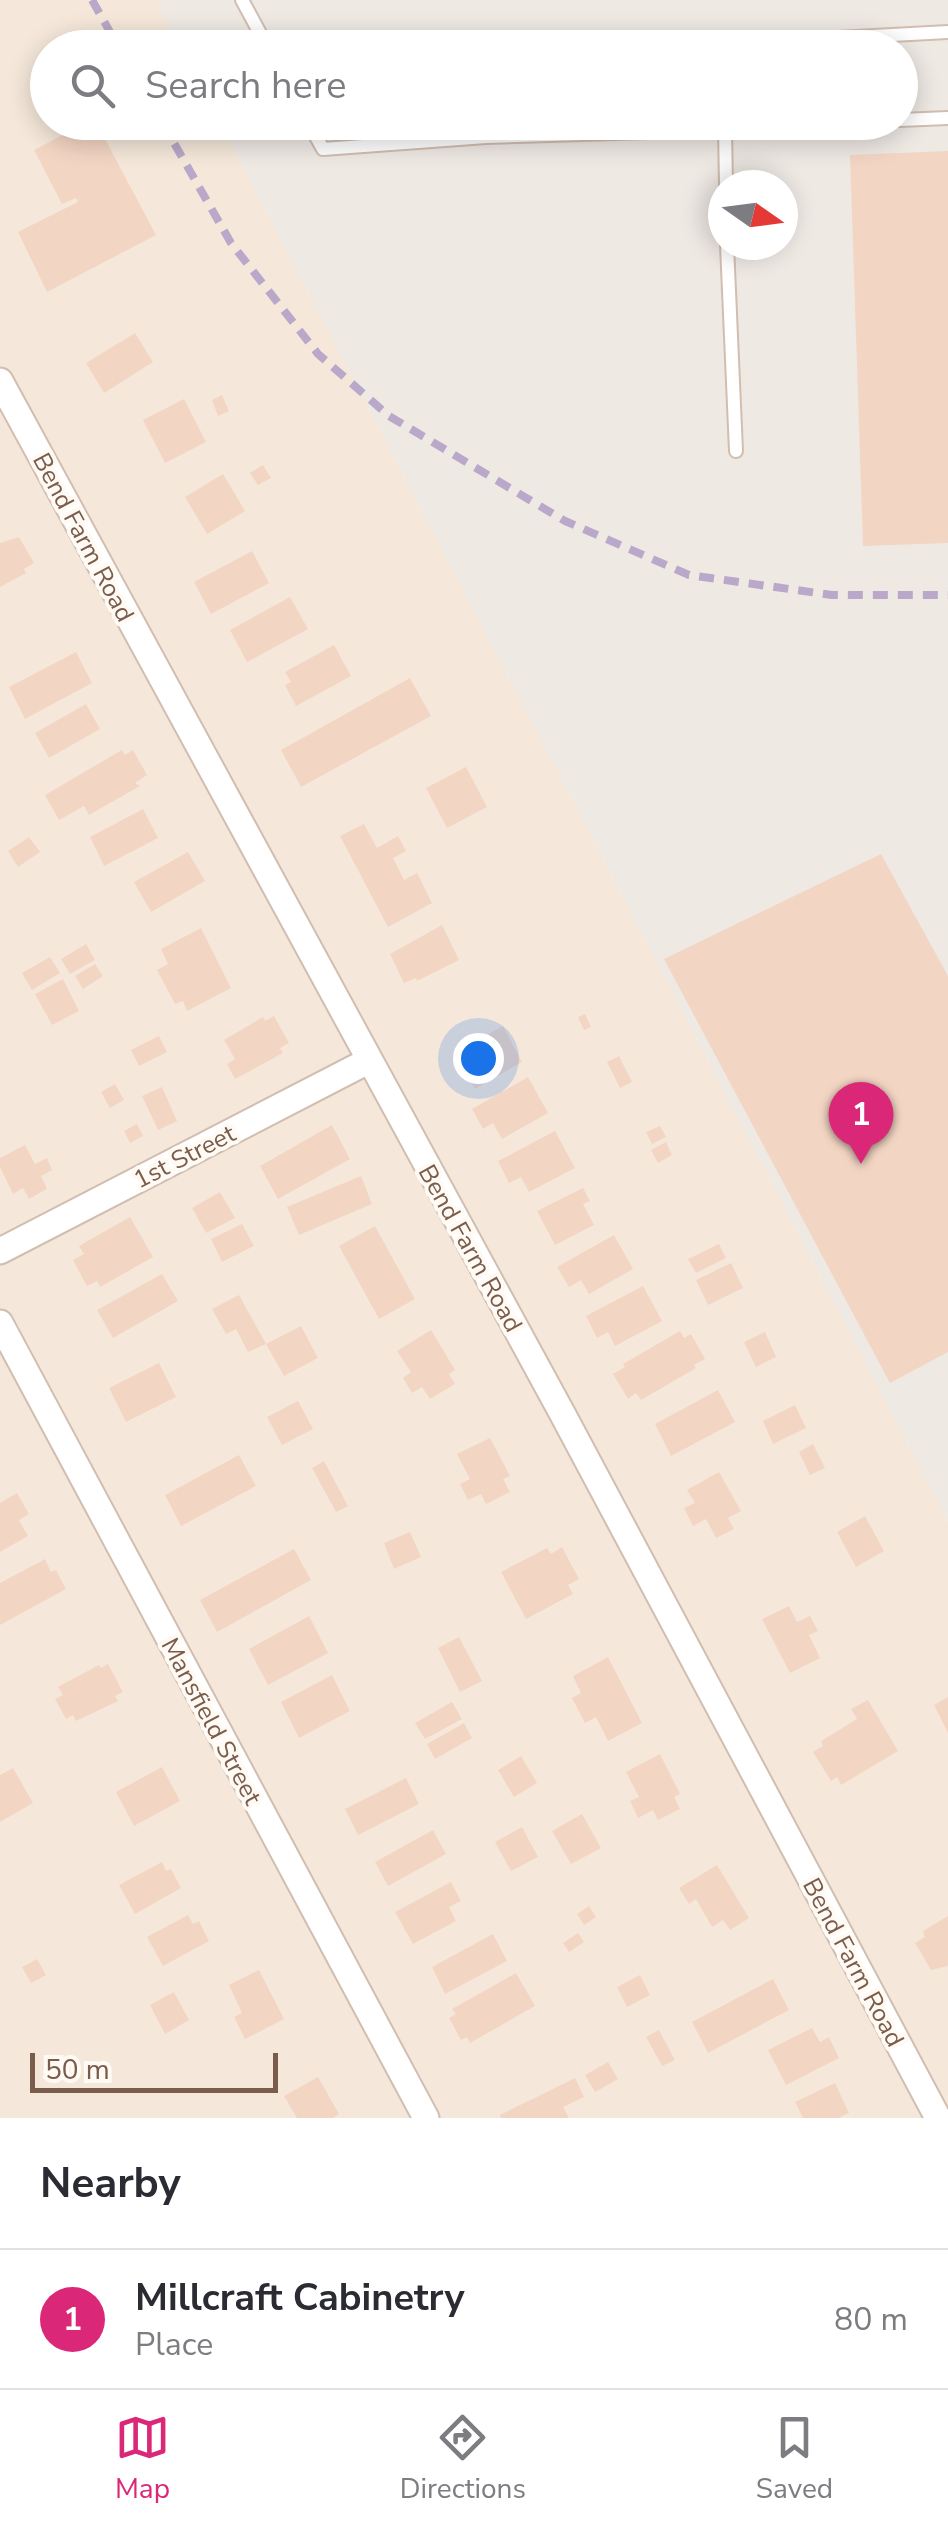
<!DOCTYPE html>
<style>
body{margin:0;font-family:"Nunito Sans",sans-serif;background:#f7f7f7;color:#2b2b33}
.compass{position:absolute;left:708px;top:170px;width:90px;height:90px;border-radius:50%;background:#fff;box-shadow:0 5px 25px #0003;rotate:104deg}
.scale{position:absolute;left:30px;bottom:25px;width:248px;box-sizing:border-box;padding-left:10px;border:5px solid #7a5c4d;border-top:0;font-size:28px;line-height:35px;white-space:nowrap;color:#7a5c4d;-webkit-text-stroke:8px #fffaf3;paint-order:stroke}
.you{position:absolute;left:478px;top:1058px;width:35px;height:35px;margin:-25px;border:8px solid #fff;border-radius:50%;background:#1a73e8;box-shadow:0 0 0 15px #1a73e833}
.badge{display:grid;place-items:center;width:65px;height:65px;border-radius:50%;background:#db2777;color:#fff;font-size:32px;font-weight:700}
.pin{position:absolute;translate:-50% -82px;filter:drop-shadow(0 2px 5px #0008)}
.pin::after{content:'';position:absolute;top:52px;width:35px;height:30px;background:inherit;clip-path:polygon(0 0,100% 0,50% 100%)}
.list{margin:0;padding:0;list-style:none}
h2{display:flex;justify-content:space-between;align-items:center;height:130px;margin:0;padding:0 40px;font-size:42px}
h2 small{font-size:32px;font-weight:400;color:#7c7c81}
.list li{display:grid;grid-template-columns:65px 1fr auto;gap:30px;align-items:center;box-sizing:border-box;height:140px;padding:0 40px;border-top:2px solid #e1e1e2}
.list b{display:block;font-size:38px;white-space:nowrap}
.list p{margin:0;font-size:32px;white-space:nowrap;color:#7c7c81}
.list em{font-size:32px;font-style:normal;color:#7c7c81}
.icon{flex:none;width:55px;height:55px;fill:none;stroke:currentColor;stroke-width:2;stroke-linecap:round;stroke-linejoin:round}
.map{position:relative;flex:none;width:948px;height:2118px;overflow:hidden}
.search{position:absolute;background:#fff;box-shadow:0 5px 25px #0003;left:30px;right:30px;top:30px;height:110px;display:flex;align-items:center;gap:25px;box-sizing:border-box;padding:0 35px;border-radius:55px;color:#7c7c81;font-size:38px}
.sheet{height:270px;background:#fff}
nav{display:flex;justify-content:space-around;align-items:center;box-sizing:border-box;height:140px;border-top:2px solid #e1e1e2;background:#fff;font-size:28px;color:#7c7c81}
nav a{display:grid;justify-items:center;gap:5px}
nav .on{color:#db2777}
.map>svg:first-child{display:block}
</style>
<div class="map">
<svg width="948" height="2118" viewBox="0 0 948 2118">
<rect width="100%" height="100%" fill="#fdf6ec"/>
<!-- residential -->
<path fill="#f5e8da" d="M0 0H156L181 47 48 48V122L220 123 948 1521V2118H0Z"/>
<!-- industrial -->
<path fill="#efe9e4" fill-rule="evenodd" d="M156 0H948V1521L220 123 900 122V48L181 47ZM723 185H783V245H723Z"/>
<!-- building -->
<path fill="#f3d5c3" d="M88 122H96L156 235 47 292 18 232 78 202 76 198 62 204 34 150Z
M948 151V543L863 546 850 155Z
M135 333 153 362 104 393 86 363Z
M222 395 229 411 218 416 212 400Z
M184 399 206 442 165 463 143 420Z
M263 465 271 478 258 485 250 473Z
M223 474 245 511 207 534 185 497Z
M19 537 34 563 24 569 26 573 0 587V543Z
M252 551 269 583 211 614 194 582Z
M290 597 308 629 247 662 230 630Z
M334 645 351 676 296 706 285 685 291 682 285 672Z
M76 652 92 683 25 719 9 687Z
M410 678 431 716 301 787 281 750Z
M86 704 100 729 49 758 35 733Z
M122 750 125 755 133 750 147 775 135 783 140 786 89 815 84 806 59 820 45 795Z
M466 767 487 807 447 828 426 788Z
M143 809 158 838 104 866 90 837Z
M364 824 377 848 398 836 406 851 393 858 404 880 417 873 432 903 388 927 340 836Z
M29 837 40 852 18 867 8 851Z
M188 852 205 881 151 912 134 882Z
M881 854 948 976V1352L890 1383 664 959Z
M442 925 459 960 417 981 416 978 404 983 390 954Z
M201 928 231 988 187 1011 183 1001 175 1004 157 970 168 964 161 949Z
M86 944 95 960 70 974 61 959Z
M50 957 60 973 32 990 22 973Z
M95 964 103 976 83 989 75 976Z
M63 979 79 1011 52 1025 35 994Z
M585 1014 591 1027 584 1030 578 1017Z
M274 1016 289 1043 280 1048 283 1053 235 1079 227 1064 235 1059 224 1040 263 1017 265 1021Z
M503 1026 522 1062 475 1089 455 1052Z
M159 1036 167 1052 139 1066 131 1050Z
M619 1056 632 1082 620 1088 607 1062Z
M528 1077 548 1113 502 1139 493 1123 483 1129 472 1109Z
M115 1084 124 1100 110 1108 101 1092Z
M162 1087 177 1121 158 1130 142 1096Z
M137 1124 143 1136 130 1143 124 1131Z
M332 1125 350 1159 278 1199 260 1166Z
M660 1126 666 1137 652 1144 646 1132Z
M555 1131 575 1168 529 1192 521 1177 509 1183 498 1161Z
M666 1142 672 1155 658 1163 651 1150Z
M25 1145 35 1164 47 1158 52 1170 41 1176 47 1189 29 1199 23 1188 13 1194 0 1167V1158Z
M361 1176 372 1204 299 1235 287 1207Z
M583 1188 590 1201 583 1204 594 1225 555 1245 537 1211Z
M220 1192 235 1218 206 1233 192 1208Z
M130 1217 153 1257 100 1287 97 1281 87 1286 73 1260 84 1254 79 1246Z
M242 1224 254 1246 222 1262 211 1239Z
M375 1226 415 1299 379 1319 339 1246Z
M614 1235 633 1269 589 1294 581 1280 569 1287 557 1267Z
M719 1244 726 1258 696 1273 688 1259Z
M731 1263 743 1288 708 1305 696 1280Z
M162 1274 178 1301 113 1338 97 1310Z
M643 1286 662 1321 615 1346 608 1332 597 1338 586 1316Z
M239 1295 266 1344 248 1352 236 1329 226 1334 212 1309Z
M301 1326 318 1358 284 1376 266 1344Z
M431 1330 455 1370 449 1374 455 1384 430 1399 422 1387 412 1393 403 1378 411 1372 397 1351Z
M680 1331 684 1338 691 1334 705 1359 694 1365 696 1368 641 1400 636 1393 628 1399 613 1374 625 1367 623 1364Z
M765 1332 776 1357 756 1367 744 1342Z
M159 1363 176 1397 126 1422 109 1388Z
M718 1390 735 1422 671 1456 655 1424Z
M298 1401 313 1429 282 1445 267 1417Z
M795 1405 806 1428 773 1444 763 1421Z
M490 1438 510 1476 503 1479 510 1492 486 1504 481 1494 468 1500 460 1484 470 1479 457 1454Z
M813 1444 825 1468 810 1475 799 1452Z
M239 1455 256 1486 181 1526 165 1495Z
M324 1461 348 1506 336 1512 312 1468Z
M719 1472 741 1511 728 1518 734 1529 716 1538 706 1519 693 1526 684 1508 695 1503 687 1490Z
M17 1493 29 1514 19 1520 28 1536 0 1552V1503Z
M865 1516 884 1551 856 1567 837 1532Z
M410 1532 421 1557 394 1569 384 1543Z
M562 1547 579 1579 568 1585 573 1594 526 1619 501 1572 547 1548 551 1554Z
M294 1549 311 1580 217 1632 200 1600Z
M45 1559 51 1572 56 1570 66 1589 0 1625V1583Z
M789 1606 797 1622 810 1616 818 1631 809 1635 820 1658 790 1673 762 1619Z
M309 1616 328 1653 268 1685 249 1649Z
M459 1637 482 1681 460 1692 438 1648Z
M608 1657 642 1723 608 1741 596 1717 585 1723 572 1698 581 1693 573 1676Z
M108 1664 123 1692 115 1696 118 1701 76 1721 73 1715 66 1719 55 1699 63 1695 58 1687 99 1665 101 1668Z
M332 1675 350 1711 299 1738 281 1702Z
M948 1697V1733L934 1705Z
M868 1700 898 1751 841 1785 837 1777 831 1781 813 1752 823 1746 821 1741 857 1719 851 1709Z
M452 1702 462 1719 425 1739 415 1723Z
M464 1723 472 1738 435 1759 427 1744Z
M660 1754 680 1794 674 1797 680 1809 658 1820 653 1810 638 1818 630 1801 639 1797 626 1772Z
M521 1756 537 1783 514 1797 498 1770Z
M162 1767 180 1801 134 1826 116 1792Z
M13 1768 33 1803 0 1822V1775Z
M406 1778 419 1804 358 1835 345 1809Z
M582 1814 601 1848 571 1864 552 1831Z
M522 1827 538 1857 511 1871 495 1842Z
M433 1830 446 1854 388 1886 375 1862Z
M162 1862 166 1871 171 1869 181 1888 135 1914 119 1885Z
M717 1865 749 1918 730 1930 723 1920 712 1927 696 1899 689 1904 679 1888Z
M451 1882 461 1901 449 1907 456 1921 413 1944 395 1912Z
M589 1906 596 1917 584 1925 577 1914Z
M188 1915 193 1924 199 1921 209 1941 163 1966 147 1937Z
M948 1916V1966L931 1970 915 1943 925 1937 923 1931Z
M578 1933 584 1942 569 1952 563 1943Z
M493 1934 507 1961 445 1994 432 1967Z
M37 1959 46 1975 31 1983 22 1967Z
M259 1970 284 2019 245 2039 234 2017 242 2013 229 1985Z
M516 1973 535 2006 470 2043 467 2037 461 2040 449 2018 456 2014 452 2009Z
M640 1975 650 1995 627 2007 617 1987Z
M773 1979 789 2010 708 2053 692 2022Z
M174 1992 189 2020 165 2034 150 2005Z
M812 2028 820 2042 829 2037 839 2058 786 2085 768 2050Z
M659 2030 675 2060 662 2066 646 2037Z
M608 2062 618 2079 595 2092 585 2075Z
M318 2077 339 2114 333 2118H297L284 2096Z
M575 2078 584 2097 563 2107 569 2118H501L500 2115Z
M835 2083 849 2113 838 2118H803L795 2102Z"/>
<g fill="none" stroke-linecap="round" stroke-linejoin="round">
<!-- lane casing -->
<g stroke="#d1beb0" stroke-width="16">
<path id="lane" d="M242 0 268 48
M648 48 948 32
M900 120 948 118
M308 122 323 149 486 137 650 132
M650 122V132L725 129
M726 185 725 129 852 122
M727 245 736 451"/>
</g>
<!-- street casing -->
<g stroke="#d1beb0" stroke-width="29">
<path id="street" d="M0 381 562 1413 938 2118
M0 1251 368 1061
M0 1323 426 2118"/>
</g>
<!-- lane -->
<use href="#lane" stroke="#fff" stroke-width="12"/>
<!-- street -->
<use href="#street" stroke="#fff" stroke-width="25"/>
<!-- rail -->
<path stroke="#b9a8c9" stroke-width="8" stroke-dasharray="15 10" stroke-linecap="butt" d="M92 0 119 48
M162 122 231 243 318 354 389 416 565 521 689 575 832 595H948"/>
</g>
<g text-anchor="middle" stroke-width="8" stroke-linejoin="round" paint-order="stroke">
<!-- street labels -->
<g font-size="25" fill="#7a5c4d" stroke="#fffaf3">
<text transform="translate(84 537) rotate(62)" y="9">Bend Farm Road</text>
<text transform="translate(184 1156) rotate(-27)" y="9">1st Street</text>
<text transform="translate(471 1248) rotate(61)" y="9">Bend Farm Road</text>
<text transform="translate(212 1721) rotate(62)" y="9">Mansfield Street</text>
<text transform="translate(854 1962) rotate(62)" y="9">Bend Farm Road</text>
</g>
</g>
</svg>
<svg class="compass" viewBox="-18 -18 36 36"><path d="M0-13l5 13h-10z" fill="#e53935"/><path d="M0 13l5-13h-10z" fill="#7c7c81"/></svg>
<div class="scale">50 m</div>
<div class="you"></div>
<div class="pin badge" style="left:861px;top:1164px">1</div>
<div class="search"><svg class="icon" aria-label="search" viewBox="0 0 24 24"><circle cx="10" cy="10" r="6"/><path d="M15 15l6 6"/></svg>Search here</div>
</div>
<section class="sheet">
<h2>Nearby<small></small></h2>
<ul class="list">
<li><span class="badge">1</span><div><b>Millcraft Cabinetry</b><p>Place</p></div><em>80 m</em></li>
</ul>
</section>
<nav>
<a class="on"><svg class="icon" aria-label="map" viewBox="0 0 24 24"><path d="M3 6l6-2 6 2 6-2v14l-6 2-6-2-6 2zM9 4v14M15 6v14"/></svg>Map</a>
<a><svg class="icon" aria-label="directions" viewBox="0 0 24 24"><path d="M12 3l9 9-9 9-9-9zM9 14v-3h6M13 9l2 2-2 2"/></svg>Directions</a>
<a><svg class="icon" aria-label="saved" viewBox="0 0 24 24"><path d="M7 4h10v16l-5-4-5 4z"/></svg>Saved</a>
</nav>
